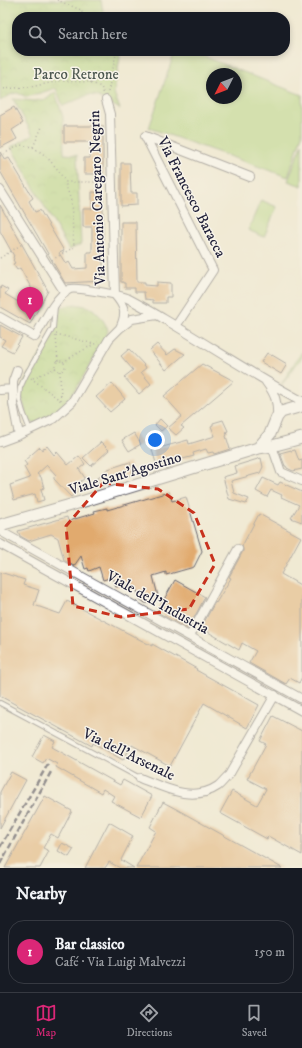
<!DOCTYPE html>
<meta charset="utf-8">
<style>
body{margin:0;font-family:"IM FELL DW Pica",serif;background:#242831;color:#f1f3f6}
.compass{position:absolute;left:206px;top:68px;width:36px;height:36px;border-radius:50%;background:#171b24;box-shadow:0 2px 6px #0003;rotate:228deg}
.you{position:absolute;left:155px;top:440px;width:14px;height:14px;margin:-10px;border:3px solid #fff;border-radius:50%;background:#1a73e8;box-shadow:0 0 0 6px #1a73e833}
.badge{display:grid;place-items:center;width:26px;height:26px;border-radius:50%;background:#db2777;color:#fff;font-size:13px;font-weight:700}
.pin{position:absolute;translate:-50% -33px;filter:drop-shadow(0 1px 2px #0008)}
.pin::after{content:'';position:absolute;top:21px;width:14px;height:12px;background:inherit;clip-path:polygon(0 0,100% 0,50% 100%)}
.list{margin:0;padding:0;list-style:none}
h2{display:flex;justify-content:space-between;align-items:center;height:52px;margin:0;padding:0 16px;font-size:17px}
h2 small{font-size:13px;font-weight:400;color:#9ea1a6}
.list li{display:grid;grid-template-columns:26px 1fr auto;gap:12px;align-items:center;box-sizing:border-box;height:64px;margin:0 8px 8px;padding:0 8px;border:1px solid #363941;border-radius:16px}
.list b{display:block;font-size:15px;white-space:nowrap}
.list p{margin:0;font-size:13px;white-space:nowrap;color:#9ea1a6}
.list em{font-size:13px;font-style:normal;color:#9ea1a6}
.icon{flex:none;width:22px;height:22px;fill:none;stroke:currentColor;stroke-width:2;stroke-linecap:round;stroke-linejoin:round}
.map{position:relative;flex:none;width:302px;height:868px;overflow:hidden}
.search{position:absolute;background:#171b24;box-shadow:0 2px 6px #0003;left:12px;right:12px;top:12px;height:44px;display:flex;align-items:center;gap:10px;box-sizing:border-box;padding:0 14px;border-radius:16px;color:#9ea1a6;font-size:15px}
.sheet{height:124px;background:#171b24}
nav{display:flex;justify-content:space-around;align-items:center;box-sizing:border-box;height:56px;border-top:1px solid #363941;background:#171b24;font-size:11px;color:#9ea1a6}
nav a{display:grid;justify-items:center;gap:2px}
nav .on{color:#db2777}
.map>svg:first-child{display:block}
</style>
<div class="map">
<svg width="302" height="868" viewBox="0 0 302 868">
<defs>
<pattern id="park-crowns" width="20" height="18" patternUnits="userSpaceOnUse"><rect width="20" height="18" fill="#b1d680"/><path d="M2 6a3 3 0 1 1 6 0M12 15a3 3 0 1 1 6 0" fill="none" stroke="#98b770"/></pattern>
<pattern id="garden-furrows" width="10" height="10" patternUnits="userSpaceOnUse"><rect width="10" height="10" fill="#b1d680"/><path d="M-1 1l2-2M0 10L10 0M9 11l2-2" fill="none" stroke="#98b770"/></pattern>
</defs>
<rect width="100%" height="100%" fill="#f7f3e8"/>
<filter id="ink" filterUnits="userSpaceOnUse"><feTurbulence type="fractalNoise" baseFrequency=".025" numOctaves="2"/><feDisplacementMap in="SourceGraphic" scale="8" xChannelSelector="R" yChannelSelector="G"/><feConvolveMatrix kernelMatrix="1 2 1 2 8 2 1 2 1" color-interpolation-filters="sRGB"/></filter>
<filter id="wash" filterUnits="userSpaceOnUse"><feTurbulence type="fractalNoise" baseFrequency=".012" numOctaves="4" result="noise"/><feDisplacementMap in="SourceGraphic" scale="16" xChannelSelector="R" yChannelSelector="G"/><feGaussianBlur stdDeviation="0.9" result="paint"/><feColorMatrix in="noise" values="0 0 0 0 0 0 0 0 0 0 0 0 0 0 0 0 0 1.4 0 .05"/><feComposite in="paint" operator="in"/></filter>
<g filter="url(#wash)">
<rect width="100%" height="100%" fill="#f0ead3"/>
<!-- park -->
<path fill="url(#park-crowns)" stroke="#6a7c5e" d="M0 0H101L104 17H17V51H121L114 93 120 109 97 96 88 95 63 106 56 88 27 97 17 93 12 94 0 101Z
M55 92 63 117 64 154 77 155 81 244 69 250 11 147 33 135 13 99 34 101 47 99Z
M75 304 89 307 94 310 101 317 107 327 108 331 102 344 76 389 66 403 49 417 38 423H33L29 421 25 410 21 394 24 383 55 330 60 308 66 306Z"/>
<!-- garden -->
<path fill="url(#garden-furrows)" stroke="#6a7c5e" d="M302 352V357C294 366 289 377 281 385L295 362Z"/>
<!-- pitch -->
<path fill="#b1d680" stroke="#6a7c5e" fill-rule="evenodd" d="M175 51H190L302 95V135L288 177 149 128ZM212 74H236V98H212Z
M302 143V186L288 181Z
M261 200 277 207 264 237 248 230Z"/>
<g id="blocks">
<!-- building -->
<path fill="#e1aa6e" d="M14 107 23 123 12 130 17 139 0 148V115Z
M64 126H103V174H84V158H90V142H64Z
M0 152 5 160 9 158 33 198 29 201 35 212 40 210 64 251 59 253 66 264 69 262 73 269 87 268V252H92V227H83V209H92V192L103 193V281L65 283 0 171Z
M121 163H130L131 193H137V205L121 206Z
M0 205 48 291 30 324 0 307V290L1 286 8 290 5 294 25 306 33 291 20 268 17 270 13 264 15 263 13 260 14 259 13 257 14 256 0 231Z
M121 222H136L137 282H145V285L157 286V282L171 283V297H166V303H153V300L145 299 144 292H135V288H125V283H123V282H121Z
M0 325 22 337 13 352 1 346 5 340 0 337Z
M157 344 167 355 175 349 185 354 166 370 150 350Z
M129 349 145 366 146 368 141 372 151 384 139 394 124 377 133 370 121 356Z
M267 353 272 356V355L287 364 281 374 261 362Z
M202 364 234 381 181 426 184 428 176 435 168 428 182 416 164 396Z
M112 383 125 399 110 412 96 397Z
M160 419 167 426 161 431 155 425Z
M223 420 228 431 226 432 227 435 226 436 230 449 214 454 213 452 208 453 206 449 193 453 194 456 157 466 152 450 188 440 189 444 215 436 211 426 213 425V423Z
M134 433 141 444 129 451 122 440Z
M101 442 109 450 91 466 83 458Z
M47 446 54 455 57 452 68 465 79 456 85 464 79 469 85 478 75 486 79 490 71 497 54 479V477L56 475 47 465 37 474 41 477 44 488 41 489 44 500 37 502 35 494 14 500 10 485 30 478 24 467 27 465 24 461 40 447 42 450 44 447 45 448Z
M291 450V451L295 450 299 461 302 460V469L293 471 287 468 286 466H285L280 453Z
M261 458 263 467 260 473 231 481 234 493 249 499 246 504 229 499 223 477 237 473 235 466Z
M130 462 133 474 113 481V482L99 486 97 480 99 479 98 477 108 469Z
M263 478 278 485 280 482 302 492V522L291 518 299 505 281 497 282 495 271 490 267 497 256 491Z
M169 492 172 501 186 497 202 551 194 567 166 575V572L153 576 159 600 148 603H145L140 599 136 588 129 590 128 584 116 587 113 577 103 580 99 567 89 571 88 568 85 569 81 556 74 566 67 562 64 560 58 538 51 534 29 541 20 536 18 531 67 517 68 521 95 513 94 511 107 508V510Z
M259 514 301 537 281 574 302 586V677L299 683 290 678 286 684 249 663 256 651 242 643 239 650 208 632 207 629 203 624 215 602 216 603 231 578 229 577 243 551V549L242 546Z
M0 572 25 580 23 585 39 590 34 605 60 614 67 601 152 646V644L197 669 196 670 259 705 247 728 204 703 170 766 132 745 123 760 93 743 92 746 0 696Z
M175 580 205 597 188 629 157 612Z
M273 716 302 731V855L268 836 267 839 220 813 232 791 257 805 266 789 247 779 266 744 260 741Z
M44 735 55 741 52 747 120 785 123 780 152 796 141 817 111 801 114 796 103 789 101 793 56 767 57 764 46 758 43 763 32 757Z
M11 772 26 780 0 828V792Z
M45 796 72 811 58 838 51 834 43 848 49 851 40 868H5Z
M163 802 178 810 282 868H136L156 831 150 827Z
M109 822 133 836 121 860 134 868H120L109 862 105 868H85Z
M62 843 74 849 69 857 58 851Z"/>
</g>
</g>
<g filter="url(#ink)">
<use href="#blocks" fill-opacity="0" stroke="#6a6870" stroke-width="1"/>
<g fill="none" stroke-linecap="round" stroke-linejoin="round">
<!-- service casing -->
<g stroke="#6a6870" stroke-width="6">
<path id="service" d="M30 430 23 412 19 398 20 388 26 375 53 328 55 306
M0 703 140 778"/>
</g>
<!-- minor casing -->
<g stroke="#6a6870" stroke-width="10">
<path id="minor" d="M106 100 110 114 115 295
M0 190 65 293
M115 295C125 307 127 313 120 328
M0 317 35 337C42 325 57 294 70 289 77 287 120 295 127 298 139 304 152 312 164 319 210 346 255 376 302 401
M176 326 213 270 145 136 250 177
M17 370 13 381V404L19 435
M266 382C275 394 278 402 277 417
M0 390 13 389
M0 442 19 435 53 419 72 402 109 339 120 328 132 319 157 315
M272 446 281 472 302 481
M0 531 302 699
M0 544 302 711
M190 636 238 549
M140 778C165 788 193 803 218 786 222 783 225 778 229 775L275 695"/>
</g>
<!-- secondary casing -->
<g stroke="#6a6870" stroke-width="13">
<path id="secondary" d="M258 448 270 434 277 417 281 412 302 406
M0 525 81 502 258 448 272 446 302 438"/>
</g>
<!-- path -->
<path stroke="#6a6870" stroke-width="1.5" stroke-dasharray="1 3" stroke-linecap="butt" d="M57 0 81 10 84 17
M90 82 102 79 111 72
M0 89 30 87 60 81 90 82 101 87 104 94
M108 92 116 54 115 51
M33 147 42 127H44
M0 156 20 145 33 147 46 156 59 171 65 182
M0 258 24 243
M52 260 74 247 71 201 65 182H104
M56 334 94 344
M56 336 58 362
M55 366a5 5 0 1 1 10 0a5 5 0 1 1-10 0Z
M63 362 78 353 98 342
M60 371 61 401
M31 378 61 401
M33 378 56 368"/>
<!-- service -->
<use href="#service" stroke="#fff" stroke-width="4"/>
<!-- minor -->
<use href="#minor" stroke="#fff" stroke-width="8"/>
<!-- secondary -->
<use href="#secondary" stroke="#fff" stroke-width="11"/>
<!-- rail -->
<path stroke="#22223b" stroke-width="2.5" stroke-dasharray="6 3" stroke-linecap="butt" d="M0 847 48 764
M0 864 51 772"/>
</g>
</g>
<!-- marked area -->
<path d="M0 0H302V868H0ZM103 483 158 489 194 513 215 564 189 609 121 617 73 606 66 526Z" fill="#f0ead3" fill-opacity=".55" fill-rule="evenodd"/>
<path fill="none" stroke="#c8321e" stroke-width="3" stroke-dasharray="8 5" stroke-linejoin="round" d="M103 483 158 489 194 513 215 564 189 609 121 617 73 606 66 526Z"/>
<g text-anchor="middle" stroke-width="3" stroke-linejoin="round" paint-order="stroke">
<!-- park labels -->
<g font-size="15" fill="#4d5850" stroke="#f7f3e8">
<text x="76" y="79">Parco Retrone</text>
</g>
<!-- street labels -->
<g font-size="15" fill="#22223b" stroke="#f7f3e8">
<text transform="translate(192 197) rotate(63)" y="5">Via Francesco Baracca</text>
<text transform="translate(97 198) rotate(-92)" y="5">Via Antonio Caregaro Negrin</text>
<text transform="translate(125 473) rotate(-17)" y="5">Viale Sant'Agostino</text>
<text transform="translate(158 602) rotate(29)" y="5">Viale dell'Industria</text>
<text transform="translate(129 754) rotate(26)" y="5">Via dell'Arsenale</text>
</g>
</g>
</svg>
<svg class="compass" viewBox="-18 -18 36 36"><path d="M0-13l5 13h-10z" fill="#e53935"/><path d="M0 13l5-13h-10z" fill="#9ea1a6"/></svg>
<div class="you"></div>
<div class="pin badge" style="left:30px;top:320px">1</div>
<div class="search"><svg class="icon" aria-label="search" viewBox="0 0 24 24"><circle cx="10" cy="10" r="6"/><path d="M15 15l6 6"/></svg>Search here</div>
</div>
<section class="sheet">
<h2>Nearby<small></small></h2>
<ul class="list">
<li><span class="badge">1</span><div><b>Bar classico</b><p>Café · Via Luigi Malvezzi</p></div><em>150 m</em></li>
</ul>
</section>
<nav>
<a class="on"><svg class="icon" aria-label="map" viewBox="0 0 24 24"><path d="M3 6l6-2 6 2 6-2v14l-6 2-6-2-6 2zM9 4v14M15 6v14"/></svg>Map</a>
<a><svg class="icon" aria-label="directions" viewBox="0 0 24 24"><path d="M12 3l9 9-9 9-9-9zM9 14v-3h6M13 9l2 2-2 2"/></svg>Directions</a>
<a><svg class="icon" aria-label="saved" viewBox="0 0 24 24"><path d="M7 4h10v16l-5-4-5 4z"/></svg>Saved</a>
</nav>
